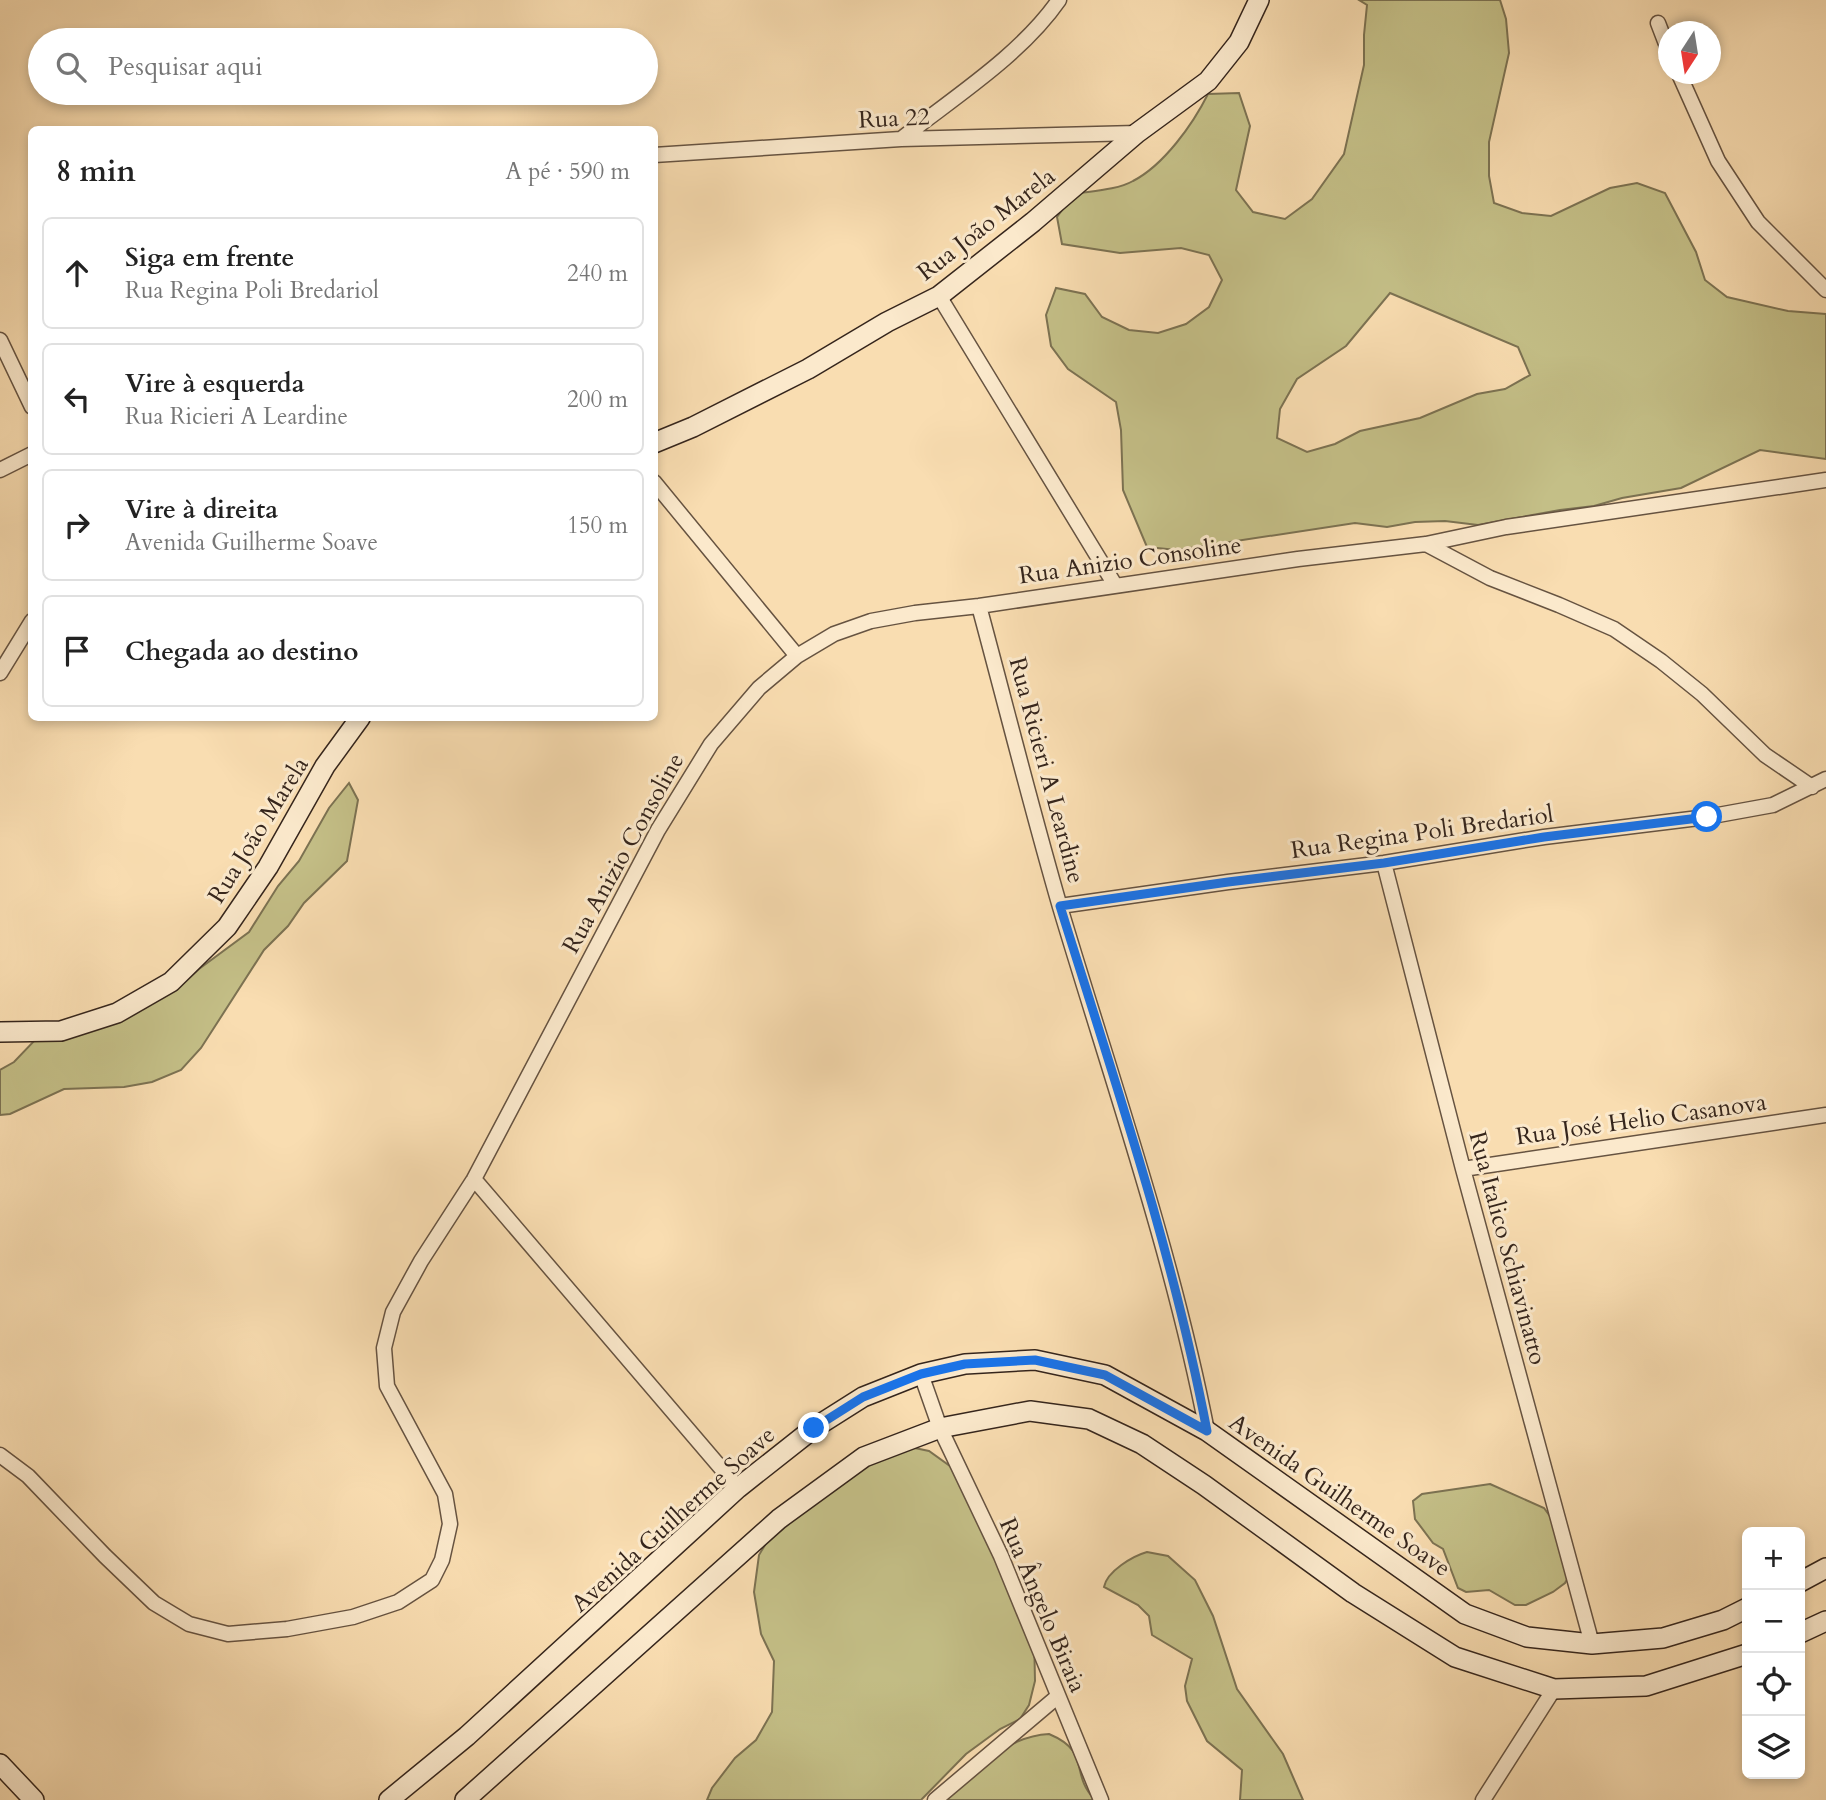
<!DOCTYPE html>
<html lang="pt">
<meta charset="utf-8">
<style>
body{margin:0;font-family:Cardo,serif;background:#f2f2f2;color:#222}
.controls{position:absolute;right:21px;bottom:21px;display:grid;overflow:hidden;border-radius:10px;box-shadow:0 4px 10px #0003}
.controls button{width:63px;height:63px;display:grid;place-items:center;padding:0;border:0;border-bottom:2px solid #e0e0e0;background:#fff;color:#222;font:35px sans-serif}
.compass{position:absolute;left:1658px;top:21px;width:63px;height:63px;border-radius:50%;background:#fff;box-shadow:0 4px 10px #0003;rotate:192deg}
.stop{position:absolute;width:21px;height:21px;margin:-16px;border:5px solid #1a73e8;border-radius:50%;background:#fff}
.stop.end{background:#1a73e8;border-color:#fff;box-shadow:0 2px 7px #0008}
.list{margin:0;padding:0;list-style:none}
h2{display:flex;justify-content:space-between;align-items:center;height:91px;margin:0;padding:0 28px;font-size:30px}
h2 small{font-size:23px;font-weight:400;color:#767676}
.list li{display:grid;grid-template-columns:46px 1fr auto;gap:21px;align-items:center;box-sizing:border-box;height:112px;margin:0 14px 14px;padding:0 14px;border:2px solid #e0e0e0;border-radius:10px}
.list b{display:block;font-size:26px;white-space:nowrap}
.list p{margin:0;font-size:23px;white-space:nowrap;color:#767676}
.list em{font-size:23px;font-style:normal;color:#767676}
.icon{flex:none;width:38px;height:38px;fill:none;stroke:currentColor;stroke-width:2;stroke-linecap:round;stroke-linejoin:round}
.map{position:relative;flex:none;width:1826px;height:1800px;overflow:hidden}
.search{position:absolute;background:#fff;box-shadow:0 4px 10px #0003;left:28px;top:28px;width:630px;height:77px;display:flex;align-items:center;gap:18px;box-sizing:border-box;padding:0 24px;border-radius:38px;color:#767676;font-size:26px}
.panel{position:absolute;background:#fff;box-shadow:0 4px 10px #0003;left:28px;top:126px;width:630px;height:595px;border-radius:10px}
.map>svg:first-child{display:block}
</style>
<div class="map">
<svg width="1826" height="1800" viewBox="0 0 1826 1800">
<rect width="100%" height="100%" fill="#f9ddb1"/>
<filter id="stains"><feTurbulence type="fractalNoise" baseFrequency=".00286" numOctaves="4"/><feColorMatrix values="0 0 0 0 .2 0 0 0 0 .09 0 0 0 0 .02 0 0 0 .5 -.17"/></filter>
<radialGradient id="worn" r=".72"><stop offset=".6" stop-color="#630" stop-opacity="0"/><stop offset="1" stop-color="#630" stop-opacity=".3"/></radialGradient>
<!-- green -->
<path fill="#c4bf87" stroke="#7c7252" stroke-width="2" fill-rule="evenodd" d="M1359 0H1500L1506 19 1509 53 1489 142V176L1494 203 1522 213 1551 216 1610 188 1637 183 1665 193 1696 252 1705 280 1727 297 1788 311 1826 314V459L1760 450 1681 488 1622 498 1594 506 1560 510 1478 525 1445 521 1415 522 1387 527 1355 523 1177 550 1147 547 1123 490 1121 430 1116 402 1068 369 1051 346 1046 315 1056 288 1085 294 1102 317 1129 330 1158 333 1186 324 1209 307 1222 280 1209 255 1181 248 1120 253 1062 244 1057 217 1074 194C1092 191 1117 190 1133 181 1164 165 1193 124 1208 94L1239 93 1250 126 1236 190 1253 212 1285 219 1312 199 1344 154 1364 65V35L1367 5ZM1390 293 1518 347 1530 375 1505 389 1477 394 1420 418 1360 431 1335 444 1307 452 1277 438 1280 409 1297 379 1346 346Z
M349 783 358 800 347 861 304 903 288 926 264 950 201 1048 181 1070 152 1082 124 1087 64 1089 10 1114 0 1115V1070L14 1062 34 1041 151 1003 176 990 199 969 249 932 278 886 299 861 329 808Z
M905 1446 929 1451 954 1469 1034 1634 1035 1681 1029 1705 1020 1719 1000 1729 966 1754 921 1800H707L712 1788 735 1758 756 1740 772 1712 774 1661 761 1634 754 1592 759 1555 777 1525 802 1501Z
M1490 1484 1544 1508 1571 1545 1573 1569 1565 1583 1553 1592 1526 1605H1515L1489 1590 1466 1592 1458 1588 1443 1549 1433 1543 1415 1519 1413 1501 1422 1494Z
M1147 1552 1168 1556 1195 1580 1213 1616 1237 1689 1283 1754 1303 1800H1240L1242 1770 1207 1741 1187 1701 1185 1686 1192 1659 1152 1635 1149 1616 1138 1605 1104 1587C1107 1571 1133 1556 1147 1552Z
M1049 1734C1092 1752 1069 1773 1095 1800H940C971 1773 1005 1736 1049 1734Z"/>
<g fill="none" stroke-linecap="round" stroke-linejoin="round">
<!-- street casing -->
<g stroke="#665341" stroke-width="17">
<path id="street" d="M1658 23 1668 49
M1679 74 1718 161 1758 222 1826 290
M901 139C953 98 1021 55 1059 0
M654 155 901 139 1137 133
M939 296 1115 585
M0 340 32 407
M0 470 32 454
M654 482 797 656
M1426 544 1490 578 1559 605 1614 629 1661 661 1702 694 1765 755 1812 787
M979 606C1006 706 1031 807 1060 907 1112 1081 1172 1252 1207 1431
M0 673 32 621
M1384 863 1463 1169 1592 1644
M1060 906 1228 882 1384 863 1544 837 1707 817 1773 805 1826 779
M1463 1169 1826 1115
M474 1179 738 1488
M921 1374 940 1428 1001 1556 1101 1800
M0 1455 28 1476 105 1556 154 1603 189 1624 228 1634 287 1629 353 1617 398 1602 432 1580 442 1560 450 1524 445 1494 387 1386 384 1348 393 1312 421 1261 474 1179 658 830 711 744 759 688 797 656 834 634 871 621 915 613 979 606 1298 559 1426 544 1506 527 1826 480
M935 1800 1057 1697
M1483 1800 1554 1689"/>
</g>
<!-- secondary casing -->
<g stroke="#35251c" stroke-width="22">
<path id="secondary" d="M654 443 693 427 808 369 887 322 939 296 1033 222 1137 133 1208 81 1239 42 1259 0
M0 1032 61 1031 117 1013 171 982 227 927 268 867 325 766 360 718
M1800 1582 1826 1568
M1800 1633 1826 1621
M0 1764 34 1800
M389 1800 467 1736 738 1488 814 1428 863 1397 921 1374 965 1364 1035 1360 1105 1375 1207 1431 1465 1614 1527 1637 1592 1644 1663 1638 1723 1620 1747 1608
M465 1800 779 1519 864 1457 940 1428 1030 1411 1089 1419 1142 1444 1204 1485 1353 1593 1455 1657 1554 1689 1646 1686 1747 1654"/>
</g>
<!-- street -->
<use href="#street" stroke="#fbe9cc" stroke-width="14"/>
<!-- secondary -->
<use href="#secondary" stroke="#fbe9cc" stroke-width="19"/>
</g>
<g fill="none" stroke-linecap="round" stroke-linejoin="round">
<!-- route -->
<path stroke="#1a73e8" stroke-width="9" d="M814 1428 863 1397 921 1374 965 1364 1035 1360 1105 1375 1207 1431C1173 1252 1114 1079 1060 906L1228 882 1384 863 1544 837 1707 817"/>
</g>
<g text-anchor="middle" stroke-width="6" stroke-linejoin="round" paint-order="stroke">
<!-- street labels -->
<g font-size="24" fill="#35251c" stroke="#fbe9cc">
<text transform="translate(894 118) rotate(-3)" y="8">Rua 22</text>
<text transform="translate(986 224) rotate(-38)" y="8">Rua João Marela</text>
<text transform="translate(1130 560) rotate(-8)" y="8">Rua Anizio Consoline</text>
<text transform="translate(1047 770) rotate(75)" y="8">Rua Ricieri A Leardine</text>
<text transform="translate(258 830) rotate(-58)" y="8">Rua João Marela</text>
<text transform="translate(1422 832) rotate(-8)" y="8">Rua Regina Poli Bredariol</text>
<text transform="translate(623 853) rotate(-61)" y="8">Rua Anizio Consoline</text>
<text transform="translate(1641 1119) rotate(-8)" y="8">Rua José Helio Casanova</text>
<text transform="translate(1508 1248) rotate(75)" y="8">Rua Italico Schiavinatto</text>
<text transform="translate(1340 1495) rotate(35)" y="8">Avenida Guilherme Soave</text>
<text transform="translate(673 1519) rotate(-42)" y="8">Avenida Guilherme Soave</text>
<text transform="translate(1043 1605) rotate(67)" y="8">Rua Ângelo Biraia</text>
</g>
</g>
<rect width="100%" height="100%" filter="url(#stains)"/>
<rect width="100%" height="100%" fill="url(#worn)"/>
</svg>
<div class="controls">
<button>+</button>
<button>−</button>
<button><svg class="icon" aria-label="locate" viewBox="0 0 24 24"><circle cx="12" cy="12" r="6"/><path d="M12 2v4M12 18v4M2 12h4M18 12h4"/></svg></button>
<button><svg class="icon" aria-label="layers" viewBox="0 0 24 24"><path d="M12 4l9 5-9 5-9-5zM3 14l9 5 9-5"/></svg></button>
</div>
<svg class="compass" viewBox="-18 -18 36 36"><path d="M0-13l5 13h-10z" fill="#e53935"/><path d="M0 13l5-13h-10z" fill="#767676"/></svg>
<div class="stop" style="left:1707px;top:817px"></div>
<div class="stop end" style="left:814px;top:1428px"></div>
<div class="search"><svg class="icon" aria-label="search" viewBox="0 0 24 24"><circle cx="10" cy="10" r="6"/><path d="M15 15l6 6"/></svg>Pesquisar aqui</div>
<section class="panel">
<h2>8 min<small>A pé · 590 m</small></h2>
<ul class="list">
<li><svg class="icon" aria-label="ahead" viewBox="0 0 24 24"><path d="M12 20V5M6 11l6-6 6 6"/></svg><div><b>Siga em frente</b><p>Rua Regina Poli Bredariol</p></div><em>240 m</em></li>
<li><svg class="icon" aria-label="left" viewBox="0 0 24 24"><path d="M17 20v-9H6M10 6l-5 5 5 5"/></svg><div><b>Vire à esquerda</b><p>Rua Ricieri A Leardine</p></div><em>200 m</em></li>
<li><svg class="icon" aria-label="right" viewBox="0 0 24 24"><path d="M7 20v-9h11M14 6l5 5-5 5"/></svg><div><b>Vire à direita</b><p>Avenida Guilherme Soave</p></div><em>150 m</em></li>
<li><svg class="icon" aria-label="arrive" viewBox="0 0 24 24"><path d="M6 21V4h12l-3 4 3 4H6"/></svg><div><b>Chegada ao destino</b></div></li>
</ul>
</section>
</div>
